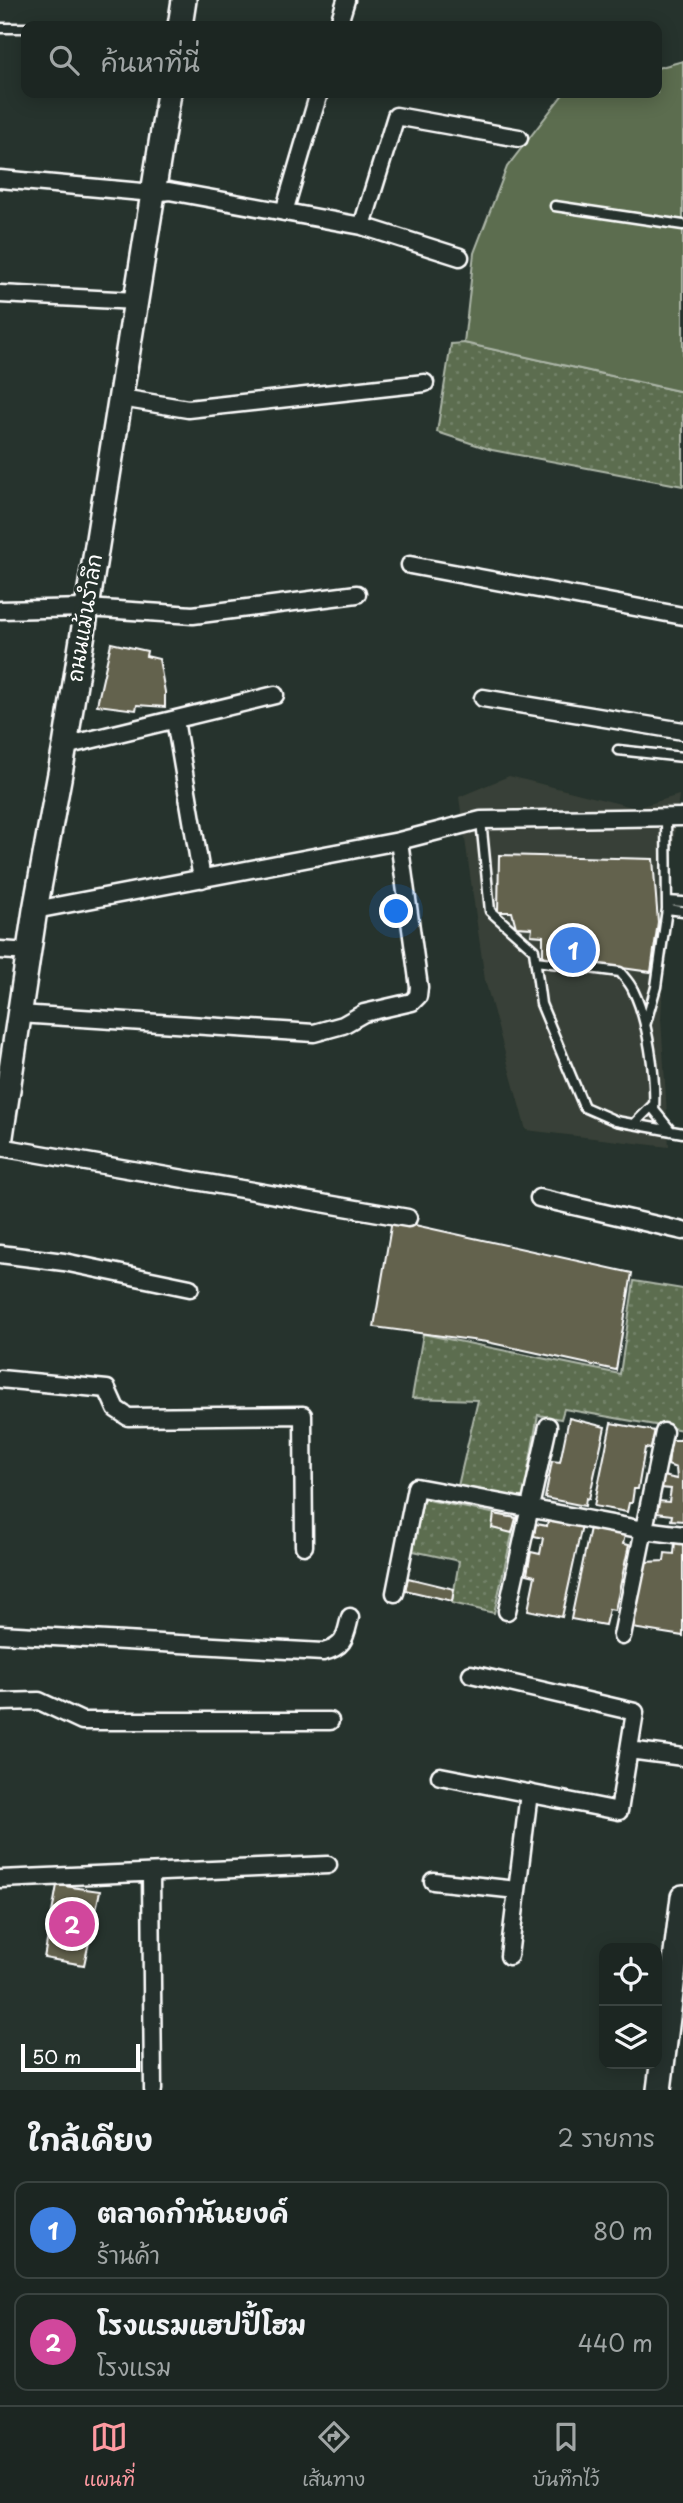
<!DOCTYPE html>
<html lang="th">
<meta charset="utf-8">
<style>
body{margin:0;font-family:"Playpen Sans","Playpen Sans Thai",sans-serif;background:#29322f;color:#f1f3f6}
.controls{position:absolute;right:21px;bottom:21px;display:grid;overflow:hidden;border-radius:14px;box-shadow:0 4px 18px #0003}
.controls button{width:63px;height:63px;display:grid;place-items:center;padding:0;border:0;border-bottom:2px solid #3a4340;background:#1c2622;color:#f1f3f6;font:35px sans-serif}
.scale{position:absolute;left:21px;bottom:18px;width:119px;box-sizing:border-box;padding-left:7px;border:4px solid #fff;border-top:0;font-size:19px;line-height:24px;white-space:nowrap;color:#fff;-webkit-text-stroke:5px #26332d;paint-order:stroke}
.you{position:absolute;left:397px;top:912px;width:24px;height:24px;margin:-18px;border:5px solid #fff;border-radius:50%;background:#1a73e8;box-shadow:0 0 0 10px #1a73e833}
.badge{display:grid;place-items:center;width:46px;height:46px;border-radius:50%;background:#ff9aa2;color:#fff;font-size:23px;font-weight:700}
.pin{position:absolute;translate:-50% -50%;border:4px solid #fff;box-shadow:0 2px 7px #0006}
.list{margin:0;padding:0;list-style:none}
h2{display:flex;justify-content:space-between;align-items:center;height:91px;margin:0;padding:0 28px;font-size:30px}
h2 small{font-size:23px;font-weight:400;color:#a0a5a5}
.list li{display:grid;grid-template-columns:46px 1fr auto;gap:21px;align-items:center;box-sizing:border-box;height:98px;margin:0 14px 14px;padding:0 14px;border:2px solid #3a4340;border-radius:14px}
.list b{display:block;font-size:26px;white-space:nowrap}
.list p{margin:0;font-size:23px;white-space:nowrap;color:#a0a5a5}
.list em{font-size:23px;font-style:normal;color:#a0a5a5}
.icon{flex:none;width:38px;height:38px;fill:none;stroke:currentColor;stroke-width:2;stroke-linecap:round;stroke-linejoin:round}
.map{position:relative;flex:none;width:683px;height:2090px;overflow:hidden}
.search{position:absolute;background:#1c2622;box-shadow:0 4px 18px #0003;left:21px;right:21px;top:21px;height:77px;display:flex;align-items:center;gap:18px;box-sizing:border-box;padding:0 24px;border-radius:14px;color:#a0a5a5;font-size:26px}
.sheet{height:315px;background:#1c2622}
nav{display:flex;justify-content:space-around;align-items:center;box-sizing:border-box;height:98px;border-top:2px solid #3a4340;background:#1c2622;font-size:19px;color:#a0a5a5}
nav a{display:grid;justify-items:center;gap:4px}
nav .on{color:#ff9aa2}
.map>svg:first-child{display:block}
</style>
<div class="map">
<svg width="683" height="2090" viewBox="0 0 683 2090">
<defs>
<pattern id="grass-dots" width="8" height="8" patternUnits="userSpaceOnUse" patternTransform="scale(1.75)"><rect width="8" height="8" fill="#5b6d50"/><path d="M2 2h.1M6 6h.1" fill="none" stroke="#74836a" stroke-width="1.8" stroke-linecap="round"/></pattern>
</defs>
<rect width="100%" height="100%" fill="#26332d"/>
<filter id="ink" filterUnits="userSpaceOnUse"><feTurbulence type="fractalNoise" baseFrequency=".0143" numOctaves="2"/><feDisplacementMap in="SourceGraphic" scale="14" xChannelSelector="R" yChannelSelector="G"/><feConvolveMatrix kernelMatrix="1 2 1 2 8 2 1 2 1" color-interpolation-filters="sRGB"/></filter>
<g filter="url(#ink)">
<!-- built -->
<path fill="#394137" d="M509 776 636 808 679 795 667 901 661 1019 669 1147 526 1130 485 980 459 797Z"/>
<!-- grass -->
<path fill="url(#grass-dots)" stroke="#adb6a8" stroke-width="2" d="M464 343 683 392V486L492 450 437 432 451 344Z
M634 1281 683 1289V1430L564 1409 561 1419 538 1415 523 1499 458 1486 478 1400 412 1398 423 1334 620 1374Z
M423 1499 516 1518 494 1613 452 1603 459 1561 413 1551Z"/>
<!-- garden -->
<path fill="#5b6d50" stroke="#adb6a8" stroke-width="2" d="M683 61V392L464 343 474 253 507 167 564 93H657V68Z"/>
<!-- building -->
<path fill="#64624e" stroke="#fff" stroke-width="2" d="M111 643 147 651 146 656 159 659 165 692V707L137 705 136 710 97 705Z
M499 855 653 859 658 922 651 972 543 957V936L531 935 532 928 516 927 512 912H498Z
M392 1220 632 1273 616 1370 487 1342 374 1327Z
M569 1418 605 1427 589 1499 586 1498 585 1506 545 1498 552 1461 560 1462Z
M611 1423 655 1431 651 1449 645 1448 638 1489H634L632 1503H629L627 1512 594 1506Z
M682 1430H683V1521L671 1520 672 1515 656 1513 658 1501 669 1502 671 1489 661 1488 663 1476 677 1479 676 1468 668 1465 671 1440H681Z
M494 1514 516 1518 512 1533 492 1528Z
M548 1519 582 1525 562 1617 528 1610 535 1576 527 1574 531 1552 540 1554 543 1538 534 1536 536 1524 547 1526Z
M590 1528 625 1535 623 1544 629 1545 615 1610 609 1609 605 1625 571 1619Z
M675 1541 683 1542V1636L632 1628 646 1562 664 1561 665 1553 674 1554Z
M408 1578 454 1589 452 1601 405 1590Z
M57 1885 100 1891 84 1965 44 1958Z"/>
<g fill="none" stroke-linecap="round" stroke-linejoin="round">
<!-- lane casing -->
<g stroke="#fff" stroke-width="13">
<path id="lane" d="M0 28H26
M555 206 683 225
M618 750 683 757
M481 820 490 911 534 950 541 1004 584 1107 616 1121 683 1133
M667 901 683 902
M667 909 683 911
M536 961 620 972C624 977 630 983 633 990 648 1020 656 1076 654 1110L671 1131
M645 1026 656 987 667 909 666 817
M634 1124 654 1104"/>
</g>
<!-- street casing -->
<g stroke="#fff" stroke-width="21">
<path id="street" d="M338 26 346 0
M0 179 153 193 169 191 362 226 460 257
M284 212 319 93
M362 226 396 116 519 138
M0 294 136 301
M121 398 188 409 425 383
M410 565 683 616
M0 610 87 608 193 615 357 594
M483 698 683 731
M175 720 202 879
M65 746 275 695
M35 910 399 841 481 820 683 817
M0 950 29 952
M19 1014 314 1033 343 1025 364 1013 412 1002 418 996 419 987 399 841
M0 1147 408 1218
M539 1198 683 1231
M0 1254 64 1262 190 1288
M0 1379 107 1389 116 1409 128 1417 303 1415 304 1546
M395 1593 416 1487 644 1530 683 1535
M507 1611 548 1426
M0 1634 323 1652C345 1647 345 1637 350 1617
M622 1636 664 1432
M0 1702 39 1701 82 1721H330
M629 1750 683 1757
M440 1776 619 1811 635 1712 471 1674
M151 1874 153 2090
M0 1879 328 1865
M433 1881 517 1890
M509 1956 529 1793"/>
</g>
<!-- secondary casing -->
<g stroke="#fff" stroke-width="28">
<path id="secondary" d="M180 26 184 0
M0 1143 35 910 65 746 169 93
M659 2090 683 1897"/>
</g>
<!-- lane -->
<use href="#lane" stroke="#26332d" stroke-width="8"/>
<!-- street -->
<use href="#street" stroke="#26332d" stroke-width="16"/>
<!-- secondary -->
<use href="#secondary" stroke="#26332d" stroke-width="23"/>
</g>
</g>
<g text-anchor="middle" stroke-width="6" stroke-linejoin="round" paint-order="stroke">
<!-- street labels -->
<g font-size="21" fill="#fff" stroke="#26332d">
<text transform="translate(85 618) rotate(-81)" y="7">ถนนแม้นรำลึก</text>
</g>
</g>
</svg>
<div class="controls">
<button><svg class="icon" aria-label="locate" viewBox="0 0 24 24"><circle cx="12" cy="12" r="6"/><path d="M12 2v4M12 18v4M2 12h4M18 12h4"/></svg></button>
<button><svg class="icon" aria-label="layers" viewBox="0 0 24 24"><path d="M12 4l9 5-9 5-9-5zM3 14l9 5 9-5"/></svg></button>
</div>
<div class="scale">50 m</div>
<div class="you"></div>
<div class="pin badge" style="left:573px;top:950px;background:#3f7fe0">1</div>
<div class="pin badge" style="left:72px;top:1924px;background:#d1479c">2</div>
<div class="search"><svg class="icon" aria-label="search" viewBox="0 0 24 24"><circle cx="10" cy="10" r="6"/><path d="M15 15l6 6"/></svg>ค้นหาที่นี่</div>
</div>
<section class="sheet">
<h2>ใกล้เคียง<small>2 รายการ</small></h2>
<ul class="list">
<li><span class="badge" style="background:#3f7fe0">1</span><div><b>ตลาดกำนันยงค์</b><p>ร้านค้า</p></div><em>80 m</em></li>
<li><span class="badge" style="background:#d1479c">2</span><div><b>โรงแรมแฮปปี้โฮม</b><p>โรงแรม</p></div><em>440 m</em></li>
</ul>
</section>
<nav>
<a class="on"><svg class="icon" aria-label="map" viewBox="0 0 24 24"><path d="M3 6l6-2 6 2 6-2v14l-6 2-6-2-6 2zM9 4v14M15 6v14"/></svg>แผนที่</a>
<a><svg class="icon" aria-label="directions" viewBox="0 0 24 24"><path d="M12 3l9 9-9 9-9-9zM9 14v-3h6M13 9l2 2-2 2"/></svg>เส้นทาง</a>
<a><svg class="icon" aria-label="saved" viewBox="0 0 24 24"><path d="M7 4h10v16l-5-4-5 4z"/></svg>บันทึกไว้</a>
</nav>
